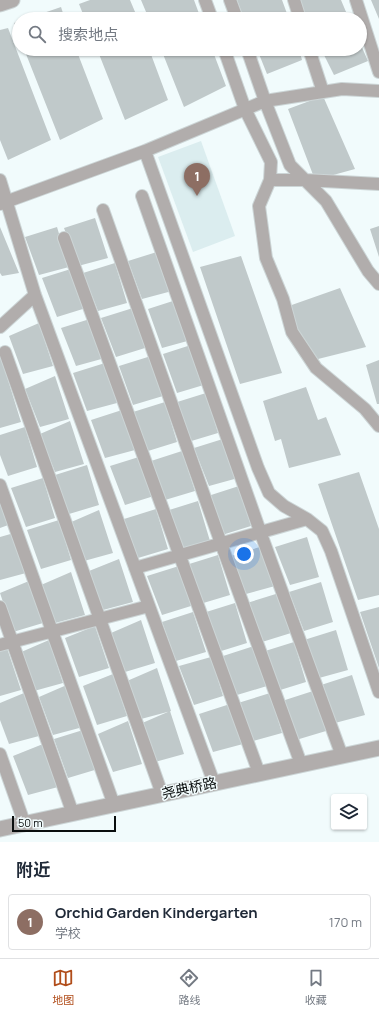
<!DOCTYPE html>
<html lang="zh">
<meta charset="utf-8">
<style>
body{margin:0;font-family:Manrope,"Noto Sans SC",sans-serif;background:#f6f6f7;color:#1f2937}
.controls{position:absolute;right:12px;bottom:12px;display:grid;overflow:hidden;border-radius:4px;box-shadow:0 1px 3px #0004}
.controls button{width:36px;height:36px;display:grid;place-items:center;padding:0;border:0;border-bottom:1px solid #e0e1e3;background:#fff;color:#1f2937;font:20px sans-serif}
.scale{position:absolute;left:12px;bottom:10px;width:104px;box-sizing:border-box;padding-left:4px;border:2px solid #0a0e0e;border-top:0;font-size:11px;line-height:14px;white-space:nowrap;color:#0a0e0e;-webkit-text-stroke:3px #f1fbfc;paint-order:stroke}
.you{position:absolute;left:244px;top:554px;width:14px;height:14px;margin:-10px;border:3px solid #fff;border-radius:50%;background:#1a73e8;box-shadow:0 0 0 6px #1a73e833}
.badge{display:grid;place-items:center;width:26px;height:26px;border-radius:50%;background:#b14d1a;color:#fff;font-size:13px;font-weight:700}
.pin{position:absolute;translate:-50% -33px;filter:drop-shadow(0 1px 2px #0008)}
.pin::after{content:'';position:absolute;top:21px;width:14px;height:12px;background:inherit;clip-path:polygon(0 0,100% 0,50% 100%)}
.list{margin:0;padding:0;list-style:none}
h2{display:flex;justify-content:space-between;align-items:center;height:52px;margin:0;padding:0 16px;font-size:17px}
h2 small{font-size:13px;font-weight:400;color:#747a83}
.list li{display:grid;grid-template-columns:26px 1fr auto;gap:12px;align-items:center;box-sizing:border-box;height:56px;margin:0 8px 8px;padding:0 8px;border:1px solid #e0e1e3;border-radius:4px}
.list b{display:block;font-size:15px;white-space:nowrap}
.list p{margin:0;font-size:13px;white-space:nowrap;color:#747a83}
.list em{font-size:13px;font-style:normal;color:#747a83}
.icon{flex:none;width:22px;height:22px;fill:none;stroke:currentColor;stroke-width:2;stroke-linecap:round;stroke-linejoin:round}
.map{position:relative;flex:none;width:379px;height:842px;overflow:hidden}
.search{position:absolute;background:#fff;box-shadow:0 1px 3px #0004;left:12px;right:12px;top:12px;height:44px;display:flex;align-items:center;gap:10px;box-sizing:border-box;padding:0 14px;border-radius:22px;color:#747a83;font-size:15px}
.sheet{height:116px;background:#fff}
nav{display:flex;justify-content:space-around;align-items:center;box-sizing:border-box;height:56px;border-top:1px solid #e0e1e3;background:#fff;font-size:11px;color:#747a83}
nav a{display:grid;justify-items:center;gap:2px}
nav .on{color:#b14d1a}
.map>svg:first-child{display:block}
</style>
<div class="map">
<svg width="379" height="842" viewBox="0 0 379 842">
<rect width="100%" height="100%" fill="#f1fbfc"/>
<!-- built -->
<path fill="#dbedef" d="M201 141 235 236 193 252 158 157Z"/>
<!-- building -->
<path fill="#c0c9ca" d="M90 0H130L138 19H85L79 4Z
M141 0H194L201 19H149Z
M237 0H282L289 19H244Z
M297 0H341L349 19H305Z
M371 0H379V19Z
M61 7 65 19H26Z
M19 21V36L14 23Z
M8 28 51 140 8 160 0 140V30Z
M360 43 368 61 334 75 321 49H360Z
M24 49H76L103 119 60 140Z
M97 49H149L168 100 125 120Z
M161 49H212L226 86 184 107Z
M257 49H299L302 60 267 74Z
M323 96 355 169 315 180 288 109Z
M95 218 108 258 78 266 64 228Z
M379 226V257L370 229Z
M0 227 19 273 2 276 0 273Z
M57 227 69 267 39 275 25 237Z
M160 251 172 291 142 299 128 261Z
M241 256 282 373 240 384 200 267Z
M115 263 127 303 98 311 83 273Z
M74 268 86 308 57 317 42 278Z
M340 288 366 347 314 360 286 307Z
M176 300 191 340 162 348 148 309Z
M133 308 145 348 116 357 101 318Z
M93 318 105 358 76 366 61 328Z
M39 323 53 366 23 374 9 336Z
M194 344 207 384 177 393 163 354Z
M0 354 21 422 0 428Z
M151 356 163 396 133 405 119 366Z
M379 360V404H377L366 365Z
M105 363 117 403 87 411 73 373Z
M55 376 69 419 40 427 25 389Z
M306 387 318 420 326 417 341 455 289 468 281 439 275 441 263 401Z
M206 393 218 433 188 442 174 403Z
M165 402 177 442 148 451 133 412Z
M122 410 135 450 105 458 91 420Z
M70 421 84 464 55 472 40 434Z
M25 427 37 467 8 476 0 455V435Z
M226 438 238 478 209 486 194 448Z
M182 451 195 491 165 500 151 461Z
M142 456 154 496 125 505 110 466Z
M87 465 99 505 69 514 55 475Z
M359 472 379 529V595L358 600 318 484Z
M43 478 55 518 26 527 11 488Z
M239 486 251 526 222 535 208 496Z
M0 489 11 524 0 528Z
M198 501 210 541 180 549 166 511Z
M156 509 168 549 138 558 124 519Z
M99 510 113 553 84 561 69 523Z
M59 520 71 560 41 569 27 530Z
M14 533 26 573 0 580V537Z
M307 537 319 577 290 585 275 547Z
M263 546 275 586 246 594 231 556Z
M218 555 230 595 200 604 186 565Z
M119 559 133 602 103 610 89 571Z
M179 566 191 606 162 615 147 576Z
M71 572 85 615 55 623 41 585Z
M29 581 43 623 13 632 0 593Z
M321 582 333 622 304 631 289 592Z
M279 593 291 633 262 642 247 603Z
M235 603 247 643 218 652 203 613Z
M379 607V668L360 612Z
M193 612 206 652 176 661 162 622Z
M141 620 155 663 125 672 111 633Z
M95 626 109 668 79 677 65 638Z
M336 630 348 670 319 678 304 640Z
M49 640 63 683 34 691 19 653Z
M294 642 306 682 277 691 262 652Z
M254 646 267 686 237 695 223 656Z
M7 648 21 690 0 696V651Z
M211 657 223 696 194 705 179 666Z
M157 668 171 711 141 719 127 681Z
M113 674 127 716 97 725 83 686Z
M352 675 365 715 335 723 321 685Z
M69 684 83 727 53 735 39 697Z
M313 691 326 731 296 740 282 701Z
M24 693 39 736 9 744 0 720V703Z
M270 693 282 733 253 741 238 703Z
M230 704 243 744 213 752 199 714Z
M170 711 184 754 155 762 140 724Z
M128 721 142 764 113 772 98 734Z
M83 730 98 769 68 778 54 739Z
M43 744 58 787 28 795 13 756Z"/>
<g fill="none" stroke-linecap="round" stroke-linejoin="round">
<!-- minor casing -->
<g stroke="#ccd5d6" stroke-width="14">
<path id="minor" d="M205 0 212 19
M230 0 237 19
M294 0 300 19
M356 0 379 72
M224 49 245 109 271 162 270 180 259 206 266 258 283 299 292 332 316 368 365 409 379 426
M247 49 265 101 290 165 326 201 368 271 379 284
M309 49 323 92
M145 151 258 468 269 493 284 506 307 519 322 531 331 551 379 692
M0 180 35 295 214 783
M270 180H305L379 184
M142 196 261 534 342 756
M0 204 145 151 265 101 342 89 379 91
M103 210 222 546 301 764
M64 238 259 773
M0 327 35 295
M5 352 162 794
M0 485 114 805
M135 568 307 519
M0 607 73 814
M0 645 149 606
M0 754 25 825"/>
</g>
<!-- tertiary casing -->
<g stroke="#ccd5d6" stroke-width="17">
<path id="tertiary" d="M0 4 12 0
M0 829 379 748"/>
</g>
<!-- minor -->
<use href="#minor" stroke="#b1adac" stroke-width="12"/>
<!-- tertiary -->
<use href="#tertiary" stroke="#b1adac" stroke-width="15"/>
</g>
<g text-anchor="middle" stroke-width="3" stroke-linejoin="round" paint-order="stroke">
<!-- street labels -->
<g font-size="14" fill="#0a0e0e" stroke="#f1fbfc">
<text transform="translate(189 788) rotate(-12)" y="5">尧典桥路</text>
</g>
</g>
</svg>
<div class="controls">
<button><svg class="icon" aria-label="layers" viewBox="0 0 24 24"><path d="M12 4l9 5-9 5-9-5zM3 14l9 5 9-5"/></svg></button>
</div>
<div class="scale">50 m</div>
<div class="you"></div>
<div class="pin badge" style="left:197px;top:196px;background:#8d6e63">1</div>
<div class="search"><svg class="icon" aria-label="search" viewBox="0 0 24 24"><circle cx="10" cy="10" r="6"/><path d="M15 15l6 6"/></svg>搜索地点</div>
</div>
<section class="sheet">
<h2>附近<small></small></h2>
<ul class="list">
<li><span class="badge" style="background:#8d6e63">1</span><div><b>Orchid Garden Kindergarten</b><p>学校</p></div><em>170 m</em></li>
</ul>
</section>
<nav>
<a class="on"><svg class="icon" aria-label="map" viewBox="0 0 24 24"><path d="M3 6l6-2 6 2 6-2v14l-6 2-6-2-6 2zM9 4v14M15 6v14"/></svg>地图</a>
<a><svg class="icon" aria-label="directions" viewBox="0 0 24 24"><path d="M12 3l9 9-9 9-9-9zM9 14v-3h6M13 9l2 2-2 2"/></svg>路线</a>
<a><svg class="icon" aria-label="saved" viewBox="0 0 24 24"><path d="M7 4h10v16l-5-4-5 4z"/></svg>收藏</a>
</nav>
